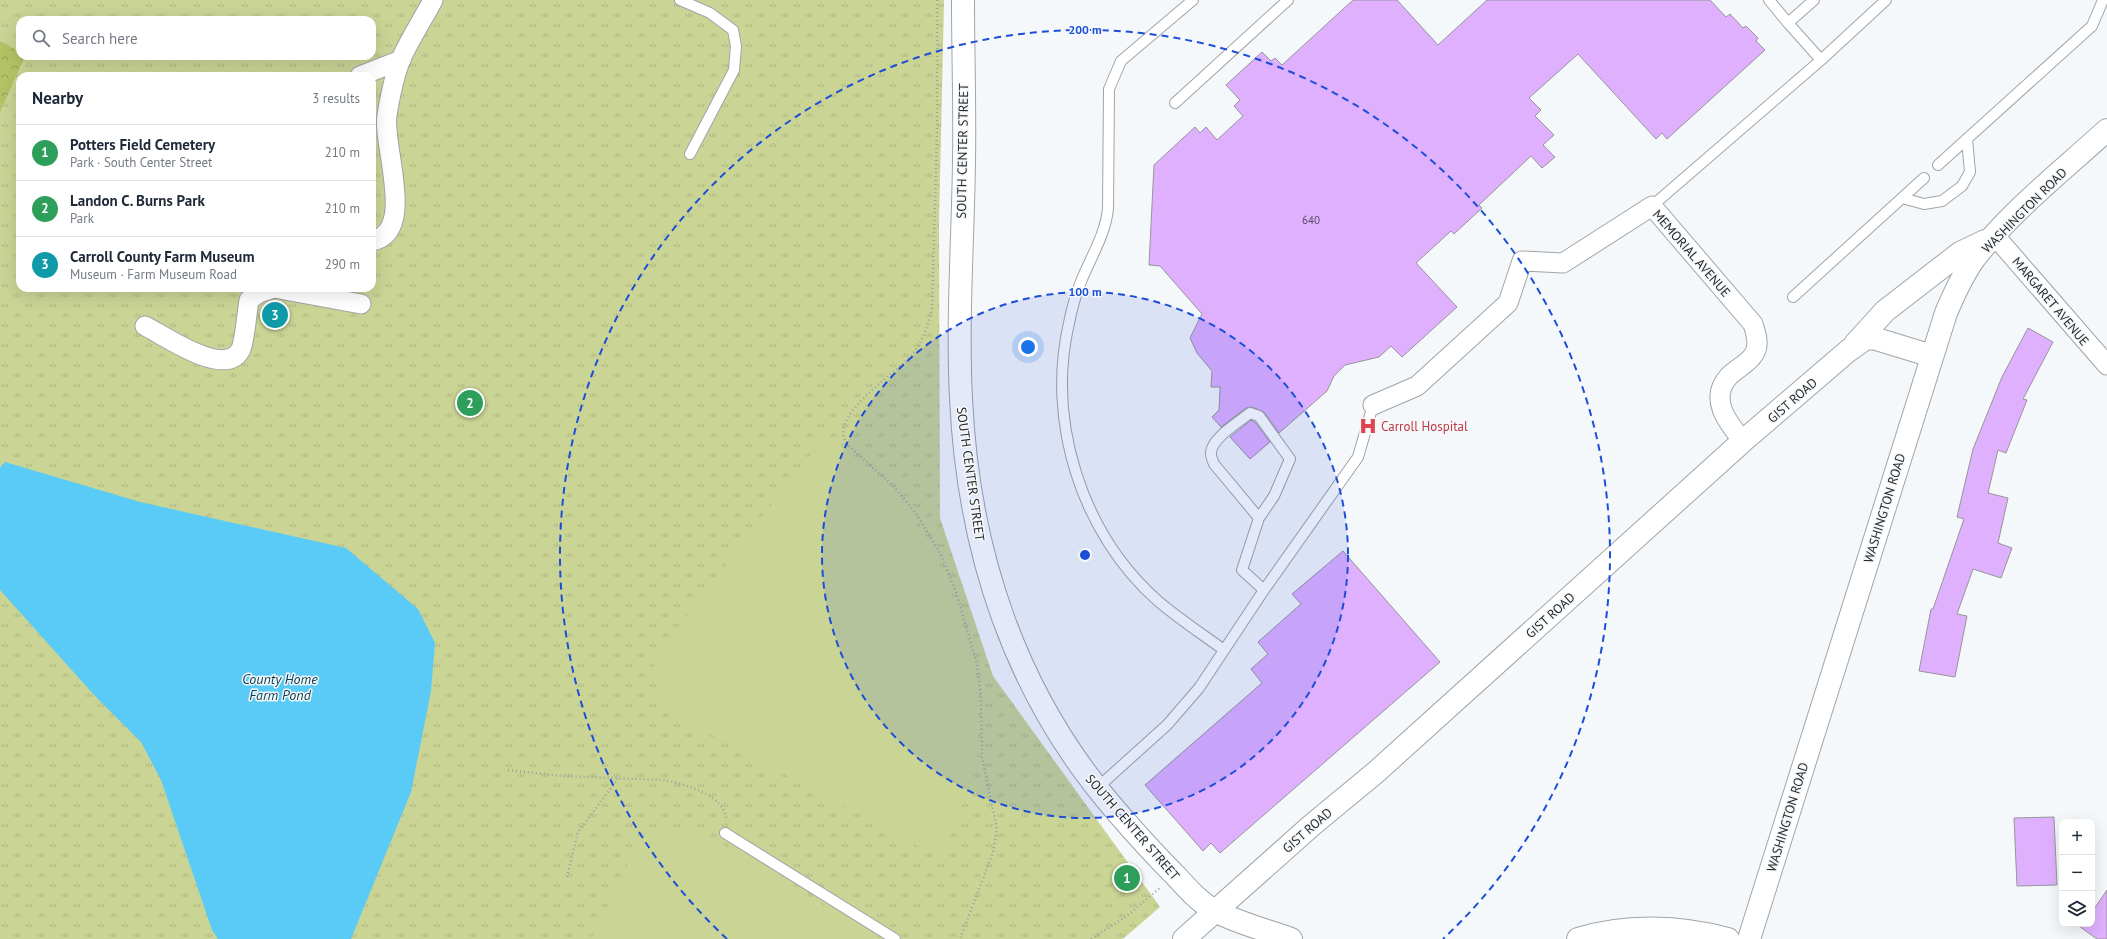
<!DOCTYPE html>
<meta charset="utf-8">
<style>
body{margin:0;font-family:"PT Sans",sans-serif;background:#f6f6f7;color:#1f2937}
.controls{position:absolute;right:12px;bottom:12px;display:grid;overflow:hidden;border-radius:8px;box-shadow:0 4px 16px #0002}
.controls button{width:36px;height:36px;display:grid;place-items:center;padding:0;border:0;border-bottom:1px solid #e0e1e3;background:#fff;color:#1f2937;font:20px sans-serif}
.you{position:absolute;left:1028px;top:347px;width:14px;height:14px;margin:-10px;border:3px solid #fff;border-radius:50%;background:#1a73e8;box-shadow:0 0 0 6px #1a73e833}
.badge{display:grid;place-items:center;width:26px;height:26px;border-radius:50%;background:#ca3a3d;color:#fff;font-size:13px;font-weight:700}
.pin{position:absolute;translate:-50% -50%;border:2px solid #fff;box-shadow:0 1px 4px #0006}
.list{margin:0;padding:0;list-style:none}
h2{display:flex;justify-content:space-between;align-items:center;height:52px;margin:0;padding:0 16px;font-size:17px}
h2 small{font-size:13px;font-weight:400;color:#747a83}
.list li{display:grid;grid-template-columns:26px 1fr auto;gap:12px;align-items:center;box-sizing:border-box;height:56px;padding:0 16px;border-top:1px solid #e0e1e3}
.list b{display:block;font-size:15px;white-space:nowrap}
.list p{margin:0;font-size:13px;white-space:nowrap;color:#747a83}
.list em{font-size:13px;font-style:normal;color:#747a83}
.icon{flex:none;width:22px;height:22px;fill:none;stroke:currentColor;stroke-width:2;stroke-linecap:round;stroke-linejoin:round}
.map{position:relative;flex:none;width:2107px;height:939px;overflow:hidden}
.search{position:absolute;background:#fff;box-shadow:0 4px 16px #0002;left:16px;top:16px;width:360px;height:44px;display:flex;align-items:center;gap:10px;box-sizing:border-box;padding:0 14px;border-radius:12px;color:#747a83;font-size:15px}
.panel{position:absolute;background:#fff;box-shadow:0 4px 16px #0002;left:16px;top:72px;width:360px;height:220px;border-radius:12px}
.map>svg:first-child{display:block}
</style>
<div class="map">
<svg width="2107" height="939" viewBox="0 0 2107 939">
<defs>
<pattern id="grass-tufts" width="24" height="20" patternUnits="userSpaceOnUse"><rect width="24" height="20" fill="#c9d495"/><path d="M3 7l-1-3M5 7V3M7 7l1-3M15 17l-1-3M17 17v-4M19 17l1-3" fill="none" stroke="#adb681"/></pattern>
<pattern id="forest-crowns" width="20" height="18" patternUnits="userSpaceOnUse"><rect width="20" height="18" fill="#b4c265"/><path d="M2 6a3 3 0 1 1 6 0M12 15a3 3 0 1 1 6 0" fill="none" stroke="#929e53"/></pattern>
</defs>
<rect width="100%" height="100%" fill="#f5f8fa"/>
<!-- grass -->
<path fill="url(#grass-tufts)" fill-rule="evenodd" d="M0 0H944L939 224 940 518 993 676 1160 907 1123 939H0ZM20 20H372V56H20ZM20 76H372V288H20Z"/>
<!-- forest -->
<path fill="url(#forest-crowns)" d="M0 41 20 52V56H25L0 112Z"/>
<!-- pitch -->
<path fill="#c9d495" d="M825 436 873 475 906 510 931 547 949 587 963 627 974 668 979 708 977 766 940 858 658 706 654 658Z
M691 825 879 939H591L639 842Z"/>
<!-- water -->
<path fill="#5acbf6" d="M5 462 140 502 346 548 418 609 435 643 431 691 411 792 351 939H218L212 930 161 780 141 742 95 696 0 590V468Z"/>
<!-- building -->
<path fill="#dfb0fe" stroke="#979598" d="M1353 0H1397L1438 45 1487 0H1710L1726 17 1730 14 1743 28 1746 26 1758 38 1756 41 1765 50 1667 139 1662 133 1656 139 1578 54 1529 98 1541 110 1535 116 1554 135 1543 145 1555 157 1542 168 1531 156 1479 205 1482 208 1454 234 1451 231 1416 263 1457 307 1402 357 1391 346 1379 357 1345 365 1334 376 1327 391 1279 433 1264 412 1252 407 1246 408 1221 427 1212 417 1219 410 1220 387H1211L1212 371 1197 353 1190 338 1202 314 1160 266 1149 265 1154 165 1195 127 1200 133 1206 127 1217 140 1243 116 1234 106 1240 100 1226 85 1262 52 1271 61 1275 58 1282 65Z
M2028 328 2053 342 2023 399 2027 400 2006 453 1998 450 1988 493 2008 498 1998 543 2012 548 2001 578 1973 569 1957 614 1967 616 1955 677 1919 671 1931 609H1933L1964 519 1957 517 1973 449 2002 377Z
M1251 420 1255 422 1270 442 1250 459 1230 437Z
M1343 551 1440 662 1220 853 1211 843 1203 851 1145 785 1262 683 1251 669 1268 654 1258 642 1301 604 1292 594Z
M2054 817 2057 885 2017 886 2014 818Z
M2107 890V939H2097L2076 924H2092V912Z"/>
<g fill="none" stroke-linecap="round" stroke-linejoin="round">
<!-- lane casing -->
<g stroke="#a1a4a7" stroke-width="12">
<path id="lane" d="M680 0 710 13 733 30 736 46 734 70 690 154
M1193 0 1121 61 1109 89 1108 209C1105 235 1092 255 1082 279 1076 293 1072 308 1069 323 1046 422 1082 534 1158 601 1179 619 1202 634 1224 650
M1769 0 1788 23 1814 0
M1788 23 1821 60
M1175 103 1288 0
M1938 165 2092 26 2103 0
M1902 198 1924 204 1942 201 1962 186 1970 172 1967 139
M1652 206 1821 60 1886 0
M1793 297 1924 178
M1259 518 1214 464C1213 461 1210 456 1211 452 1213 437 1239 422 1250 413L1259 416 1290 459 1274 496 1259 518 1242 570 1264 590
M1096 789 1167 725 1199 688 1264 590 1358 457 1373 405
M725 833 895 939"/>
</g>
<!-- street casing -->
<g stroke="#a1a4a7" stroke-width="21">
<path id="street" d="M360 76 401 60
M1995 236 2107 365
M372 241C417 232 382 146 387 115 390 97 394 76 401 59 410 39 423 19 433 0
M145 326C164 335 226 380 241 349 245 339 247 312 249 300L259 293 274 288 361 304
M1373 405 1417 386 1508 303 1522 261 1563 263 1652 206 1753 324C1756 333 1760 345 1754 354 1749 363 1736 369 1729 376 1708 399 1728 423 1743 441"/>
</g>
<!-- secondary casing -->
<g stroke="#a1a4a7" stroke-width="24">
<path id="secondary" d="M963 0C963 54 965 108 964 161 963 240 957 319 961 398 968 551 1015 695 1117 812 1136 834 1155 855 1175 875 1187 888 1199 902 1215 911 1238 923 1266 930 1291 939
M1855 344 1885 311 1960 253 1985 241
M1184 939 1312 825 1375 773 1743 441 1848 351 1865 339 1873 338 1932 356
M1578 939C1626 924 1680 926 1728 939
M1749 939 1946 313C1954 294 1962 276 1974 259 2011 211 2062 171 2107 130"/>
</g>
<!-- path -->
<path stroke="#9ea0a2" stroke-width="2.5" stroke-dasharray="1 3" stroke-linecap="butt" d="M937 0V133L932 309C928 325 923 340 913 354 898 373 822 418 849 446L895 488 917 515 941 555 956 592 977 664 981 695 982 757 997 829 993 852 960 939
M508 770 562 776 663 780C682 783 728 796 726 821
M567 877 578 832 618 779
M1091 939 1127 916 1161 887"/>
<!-- lane -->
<use href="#lane" stroke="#fff" stroke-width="10"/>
<!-- street -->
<use href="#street" stroke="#fff" stroke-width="19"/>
<!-- secondary -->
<use href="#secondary" stroke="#fff" stroke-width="22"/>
</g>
<!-- distance rings -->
<circle cx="1085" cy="555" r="263" fill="#1d4ed8" fill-opacity=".12"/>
<g fill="none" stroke="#1d4ed8" stroke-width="2" stroke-dasharray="7 5">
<circle cx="1085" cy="555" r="263"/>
<path d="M727 939A525 525 0 1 1 1443 939"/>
</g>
<!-- icons -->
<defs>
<g id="hospital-bare" transform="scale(1.38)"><path d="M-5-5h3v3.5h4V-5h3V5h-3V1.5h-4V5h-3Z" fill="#e0444e" stroke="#f5f8fa" stroke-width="2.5" paint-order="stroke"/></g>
</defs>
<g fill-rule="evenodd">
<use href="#hospital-bare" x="1368" y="426"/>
</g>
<g text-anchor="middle" stroke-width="3" stroke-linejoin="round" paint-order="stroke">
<!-- number labels -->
<g font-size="11" fill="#564c60">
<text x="1311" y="224">640</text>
</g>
<!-- street labels -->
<g font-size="13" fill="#282a2b" stroke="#f5f8fa">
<text transform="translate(962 151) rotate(-89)" y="5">SOUTH CENTER STREET</text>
<text transform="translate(2024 210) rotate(-45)" y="5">WASHINGTON ROAD</text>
<text transform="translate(1692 253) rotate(49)" y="5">MEMORIAL AVENUE</text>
<text transform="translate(2051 301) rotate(50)" y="5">MARGARET AVENUE</text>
<text transform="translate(1792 400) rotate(-41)" y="5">GIST ROAD</text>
<text transform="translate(971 474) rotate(82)" y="5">SOUTH CENTER STREET</text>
<text transform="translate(1884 508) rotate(-73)" y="5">WASHINGTON ROAD</text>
<text transform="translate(1550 615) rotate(-42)" y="5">GIST ROAD</text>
<text transform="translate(1787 817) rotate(-73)" y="5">WASHINGTON ROAD</text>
<text transform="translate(1133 827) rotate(49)" y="5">SOUTH CENTER STREET</text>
<text transform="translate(1307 830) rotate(-41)" y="5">GIST ROAD</text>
</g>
<!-- health labels -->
<g font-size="13" fill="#be3a42" stroke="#f5f8fa" text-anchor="start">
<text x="1381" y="431">Carroll Hospital</text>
</g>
<!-- water labels -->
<g font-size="14" font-style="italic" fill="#0a3d4f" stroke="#f5f8fa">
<text x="280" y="684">County Home<tspan x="280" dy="16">Farm Pond</tspan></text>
</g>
</g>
<circle cx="1085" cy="555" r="6" fill="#1d4ed8" stroke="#f5f8fa" stroke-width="2"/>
<g font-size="12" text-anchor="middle" font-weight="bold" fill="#1d4ed8" stroke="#f5f8fa" stroke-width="3" stroke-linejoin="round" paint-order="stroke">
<text x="1085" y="34">200 m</text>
<text x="1085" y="296">100 m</text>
</g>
</svg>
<div class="controls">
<button>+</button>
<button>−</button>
<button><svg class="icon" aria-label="layers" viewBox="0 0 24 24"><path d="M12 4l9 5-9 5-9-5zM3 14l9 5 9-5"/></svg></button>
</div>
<div class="you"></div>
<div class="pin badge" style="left:1127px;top:878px;background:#2e9e5b">1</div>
<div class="pin badge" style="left:470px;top:403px;background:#2e9e5b">2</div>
<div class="pin badge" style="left:275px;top:315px;background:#0f9aa8">3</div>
<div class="search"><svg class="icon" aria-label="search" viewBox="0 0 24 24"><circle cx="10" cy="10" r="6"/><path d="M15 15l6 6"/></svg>Search here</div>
<section class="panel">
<h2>Nearby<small>3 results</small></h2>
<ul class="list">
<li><span class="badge" style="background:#2e9e5b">1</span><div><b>Potters Field Cemetery</b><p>Park · South Center Street</p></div><em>210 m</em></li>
<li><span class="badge" style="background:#2e9e5b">2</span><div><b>Landon C. Burns Park</b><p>Park</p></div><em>210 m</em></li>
<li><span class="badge" style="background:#0f9aa8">3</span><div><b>Carroll County Farm Museum</b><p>Museum · Farm Museum Road</p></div><em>290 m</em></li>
</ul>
</section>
</div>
